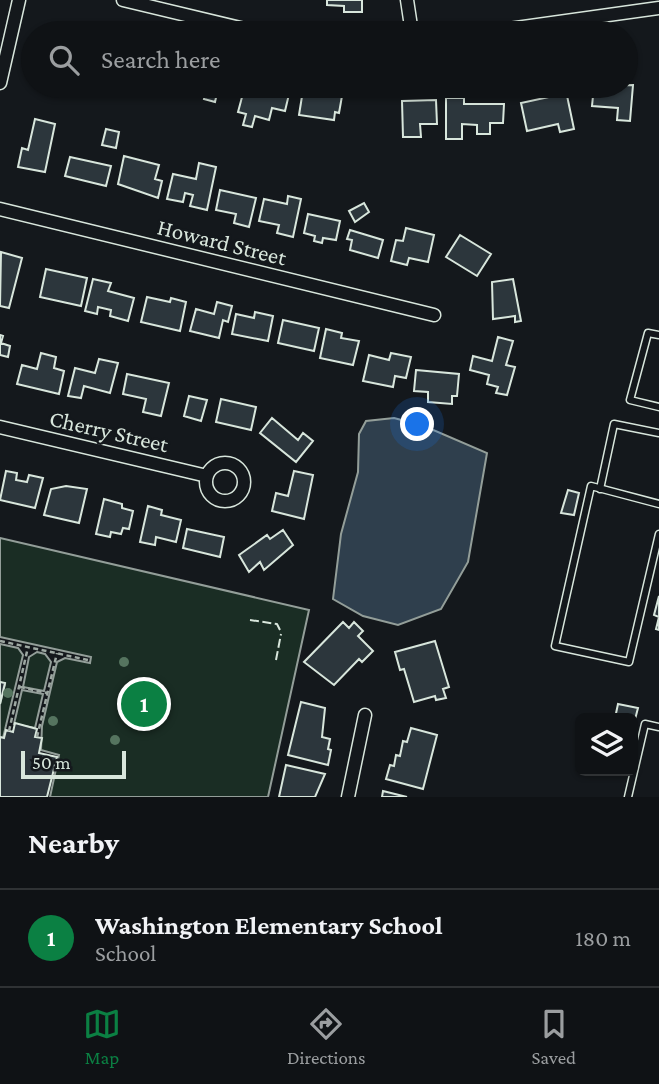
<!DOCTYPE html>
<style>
body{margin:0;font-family:"Crimson Pro",serif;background:#181b1e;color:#f1f3f6}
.controls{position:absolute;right:21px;bottom:21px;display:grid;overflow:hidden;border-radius:10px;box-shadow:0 2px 5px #0004}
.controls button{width:63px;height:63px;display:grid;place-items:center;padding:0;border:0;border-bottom:2px solid #2f3234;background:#0f1215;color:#f1f3f6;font:35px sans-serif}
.scale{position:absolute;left:21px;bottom:18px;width:105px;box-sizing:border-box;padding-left:7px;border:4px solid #d8e6dc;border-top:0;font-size:19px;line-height:24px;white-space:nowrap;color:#d8e6dc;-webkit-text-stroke:5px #14181c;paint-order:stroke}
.you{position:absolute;left:418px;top:425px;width:24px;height:24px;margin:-18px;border:5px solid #fff;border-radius:50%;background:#1a73e8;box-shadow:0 0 0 10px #1a73e833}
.badge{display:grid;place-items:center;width:46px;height:46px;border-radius:50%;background:#0b8043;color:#fff;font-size:23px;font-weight:700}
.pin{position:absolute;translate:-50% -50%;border:4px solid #fff;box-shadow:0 2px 7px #0006}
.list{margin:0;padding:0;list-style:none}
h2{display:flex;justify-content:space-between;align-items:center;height:91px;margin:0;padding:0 28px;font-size:30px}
h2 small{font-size:23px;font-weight:400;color:#9b9ea0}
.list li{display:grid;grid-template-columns:46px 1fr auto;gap:21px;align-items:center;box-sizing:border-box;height:98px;padding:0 28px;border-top:2px solid #2f3234}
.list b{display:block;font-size:26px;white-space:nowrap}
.list p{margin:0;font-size:23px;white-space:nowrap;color:#9b9ea0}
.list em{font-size:23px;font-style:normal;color:#9b9ea0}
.icon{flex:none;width:38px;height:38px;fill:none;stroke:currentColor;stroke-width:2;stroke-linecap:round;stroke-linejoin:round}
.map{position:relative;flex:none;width:659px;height:797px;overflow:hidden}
.search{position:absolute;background:#0f1215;box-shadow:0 2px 5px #0004;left:21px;right:21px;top:21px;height:77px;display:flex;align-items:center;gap:18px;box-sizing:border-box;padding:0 24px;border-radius:38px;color:#9b9ea0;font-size:26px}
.sheet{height:189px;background:#0f1215}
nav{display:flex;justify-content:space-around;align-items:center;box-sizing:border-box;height:98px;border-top:2px solid #2f3234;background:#0f1215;font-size:19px;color:#9b9ea0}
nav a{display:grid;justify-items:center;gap:4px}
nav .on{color:#0b8043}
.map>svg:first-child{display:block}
</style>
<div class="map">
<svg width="659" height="797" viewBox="0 0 659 797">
<rect width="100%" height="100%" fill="#14181c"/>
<!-- green -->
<path fill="#1a2d24" stroke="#939e99" stroke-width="2" d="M0 538 309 610 268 797H50L59 755 41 750 42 726 57 662 65 658 90 663 91 657 0 637Z
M0 644 18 648 23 655 3 738 0 737V704L5 684 0 682Z
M37 652 45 654 51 662 44 691 23 687 29 657Z
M22 690 43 694 35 728 14 724Z"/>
<!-- water -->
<path fill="#2f3f4d" stroke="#939e99" stroke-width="2" d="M394 418 424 426 487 453 468 562 441 609 398 625 363 616 333 599 341 534 358 472 359 434 366 421Z"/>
<!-- building -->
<path fill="#2c363c" stroke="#d8e6dc" stroke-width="2" d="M327 0H362V12H344V6L327 5Z
M633 85 630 121 617 120 618 108 592 106 594 86Z
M203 86H232L230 92 218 89 215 102 204 99 207 87Z
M245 86H272L290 90 285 111 272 108 269 120 255 116 252 127 243 125 246 114 238 112Z
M547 86H565L574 129 560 132 558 124 527 131 521 103 549 97Z
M303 90 342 96 339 113 335 112 334 120 299 115Z
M446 98H464V104H504L503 123H490V134H477V125L462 124V139H446Z
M436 100 437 124H420L421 137H403L402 101Z
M35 119 55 124 45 172 18 167 22 148 28 150Z
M106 129 119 132 116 148 102 145Z
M124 156 159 165 155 179 162 181 158 198 118 184Z
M70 157 111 166 106 186 65 176Z
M199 163 216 167 207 210 190 206 193 195 185 193 183 202 167 199 173 174 196 179Z
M220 190 256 198 249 227 234 223 236 214 216 210Z
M288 196 301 199 293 237 277 233 279 225 259 221 264 199 287 204Z
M364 203 369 212 355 222 349 211Z
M308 214 340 221 336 240 323 238 322 243 314 241 315 236 304 233Z
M406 228 434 235 428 262 409 258 407 265 391 261 396 240 403 241Z
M350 230 383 240 378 258 350 250 352 240 347 239Z
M460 235 491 254 477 276 446 257Z
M1 252 22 258 9 308 0 306Z
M46 269 87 278 81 306 40 297Z
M93 279 111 283 108 291 134 298 128 321 110 316 111 310 98 307 97 314 85 311Z
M513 279 521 321 515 322V316L493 319 492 282Z
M147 297 170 302 171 298 186 302 180 331 141 322Z
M217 302 232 306 228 322 223 320 219 338 190 331 196 309 214 314Z
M255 312 273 316 268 341 232 334 236 314 254 318Z
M283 320 319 328 314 351 278 343Z
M326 329 342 333 341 338 359 341 353 365 320 358Z
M0 335 3 336 1 343 10 346 8 357 0 355Z
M498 337 513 341 506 365 515 367 507 395 496 393 498 387 487 384 489 375 470 370 473 356 492 361Z
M41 353 56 357 54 368 64 371 59 394 17 384 22 365 37 369Z
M391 353 411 357 406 378 395 376 393 387 363 381 369 355 389 360Z
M99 359 118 363 110 393 84 386 81 398 68 396 75 368 95 373Z
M416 370 459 374 457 396H452V404L428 402V392L414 391Z
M127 374 169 383 161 416 143 412 146 399 123 394Z
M189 396 207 400 201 421 184 416Z
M221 399 256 407 251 430 216 422Z
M272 418 298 440 303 433 313 441 296 462 260 433Z
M6 471 17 473 16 480 27 482 29 475 43 478 35 508 0 500Z
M294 471 313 475 304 519 272 511 276 493 288 496Z
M66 486 87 489 79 523 44 515 51 489Z
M568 490 579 493 574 515 561 513Z
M104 499 122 504V508L133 511 129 529 123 528 121 534 111 532 110 537 96 534Z
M148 506 162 510 161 515 181 520 176 542 156 537 155 545 140 542Z
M187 529 224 537 220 557 183 548Z
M283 530 293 545 264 570 260 562 249 572 239 555 267 535 270 539Z
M659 596V630L656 629 659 617 654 615Z
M343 622 349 628 354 622 363 631 358 636 373 651 362 662 359 659 334 685 304 662Z
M435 641 449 687 443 689 446 698 436 700 435 696 414 702 404 669 400 670 395 652Z
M0 682 5 683 0 704Z
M301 702 325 708 322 737 330 739 328 749 331 750 328 765 288 755Z
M618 704 638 708 633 727V718H615Z
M15 723 37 729 35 737 42 738 39 753 57 757 47 797H0V737L4 738 6 730 13 732Z
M411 728 437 735 423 789 386 779 390 765 394 766 396 755 400 756 403 741 407 742Z
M286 765 325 774 315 797H279Z
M383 791 407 797H382Z"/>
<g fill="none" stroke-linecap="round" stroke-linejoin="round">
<!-- lane casing -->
<g stroke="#d8e6dc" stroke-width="9">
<path id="lane" d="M659 335 648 333 630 400 659 407
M600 489 614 424 659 433
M659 504 591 486 555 646 629 662 659 534
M628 797 645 724 659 727"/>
</g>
<!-- street casing -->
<g stroke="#d8e6dc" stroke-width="15">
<path id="street" d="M123 0 261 33
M407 0 412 33
M479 33 659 8
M0 83 19 0
M0 209 434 315
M0 427 207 476
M206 482a19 19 0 1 1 38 0a19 19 0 1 1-38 0Z
M348 797 365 715"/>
</g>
<!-- path -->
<path stroke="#9da8a2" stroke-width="2.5" stroke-dasharray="5 3.5" stroke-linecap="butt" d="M0 641 88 660
M20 687 47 693
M9 731 28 647
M37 737 57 653"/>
<!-- lane -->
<use href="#lane" stroke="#14181c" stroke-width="6"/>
<!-- street -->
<use href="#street" stroke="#14181c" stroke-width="12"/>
<!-- fence -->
<path stroke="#d8e6dc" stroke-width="2" stroke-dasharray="9 3.5" stroke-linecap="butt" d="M250 620 277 624 281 632
M276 660 281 634"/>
</g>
<!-- trees -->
<g fill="#55745f">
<circle cx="124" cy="662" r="5"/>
<circle cx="8" cy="693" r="5"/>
<circle cx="53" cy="721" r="5"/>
<circle cx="115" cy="740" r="5"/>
</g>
<g text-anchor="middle" stroke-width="5" stroke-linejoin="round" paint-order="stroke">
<!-- street labels -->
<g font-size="23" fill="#d8e6dc" stroke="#14181c">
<text transform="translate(222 242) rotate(14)" y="8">Howard Street</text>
<text transform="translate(109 431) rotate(13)" y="8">Cherry Street</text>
</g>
</g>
</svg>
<div class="controls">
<button><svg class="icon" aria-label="layers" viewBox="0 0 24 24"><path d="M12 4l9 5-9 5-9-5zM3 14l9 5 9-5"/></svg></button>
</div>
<div class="scale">50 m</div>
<div class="you"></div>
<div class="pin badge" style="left:144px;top:704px">1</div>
<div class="search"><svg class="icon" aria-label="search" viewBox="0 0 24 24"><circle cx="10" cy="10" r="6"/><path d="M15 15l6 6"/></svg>Search here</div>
</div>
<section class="sheet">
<h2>Nearby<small></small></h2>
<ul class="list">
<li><span class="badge">1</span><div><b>Washington Elementary School</b><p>School</p></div><em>180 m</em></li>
</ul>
</section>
<nav>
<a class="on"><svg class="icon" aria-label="map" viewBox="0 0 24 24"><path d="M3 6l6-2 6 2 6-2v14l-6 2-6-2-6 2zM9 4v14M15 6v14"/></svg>Map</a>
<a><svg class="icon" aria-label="directions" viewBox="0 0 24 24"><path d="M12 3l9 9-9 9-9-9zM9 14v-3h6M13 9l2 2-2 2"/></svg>Directions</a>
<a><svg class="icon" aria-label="saved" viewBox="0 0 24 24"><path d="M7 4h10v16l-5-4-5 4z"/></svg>Saved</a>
</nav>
